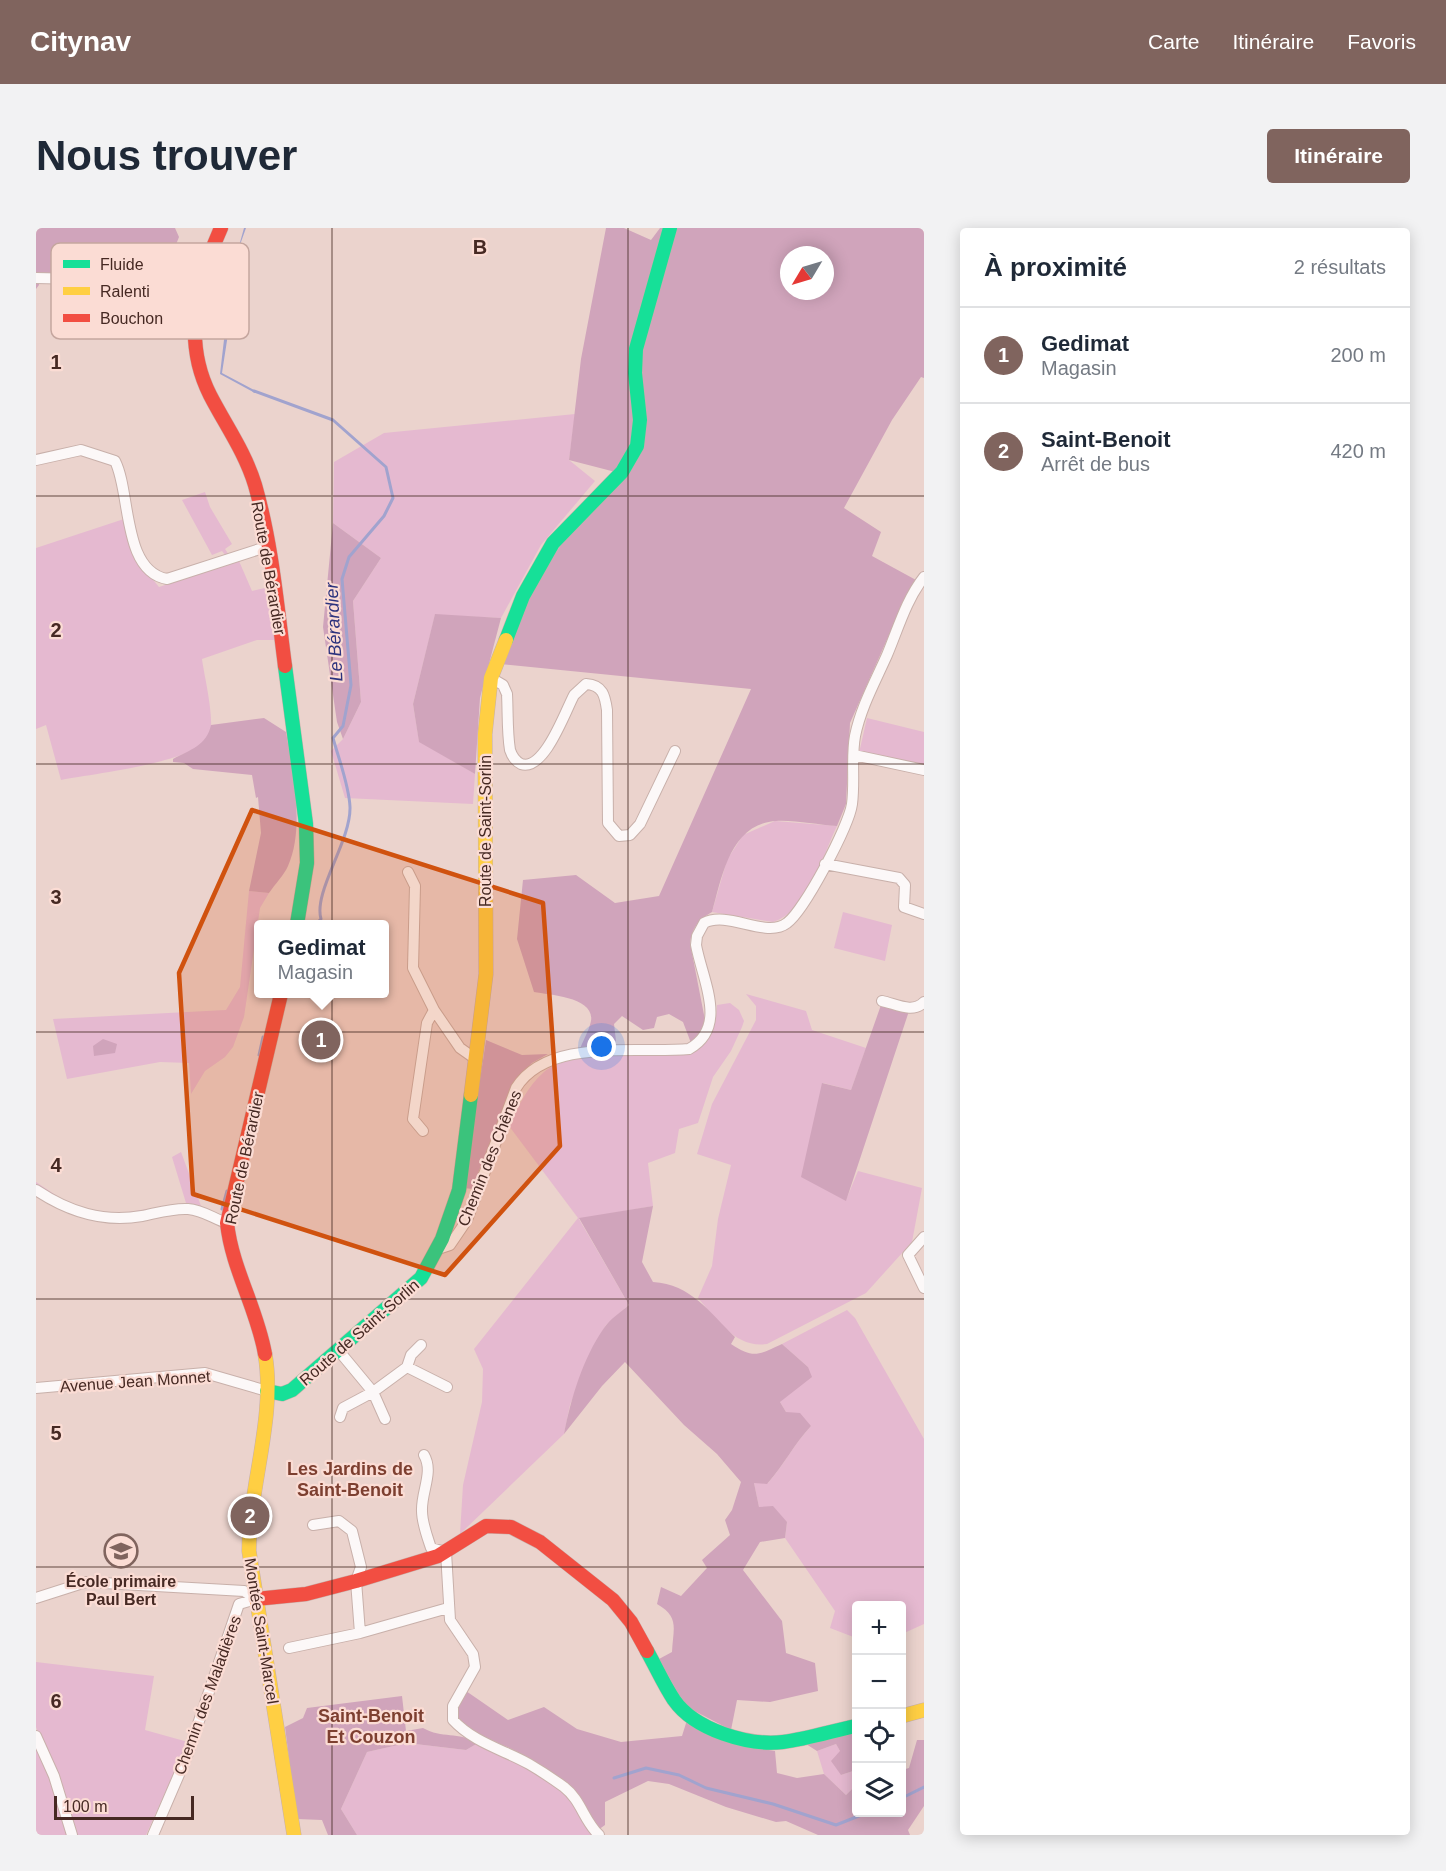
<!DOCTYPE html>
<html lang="fr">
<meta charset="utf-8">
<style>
body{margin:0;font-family:Helvetica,sans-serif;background:#f2f2f3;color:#1f2937}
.controls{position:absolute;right:18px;bottom:18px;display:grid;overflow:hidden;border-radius:6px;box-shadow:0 3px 15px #0003}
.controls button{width:54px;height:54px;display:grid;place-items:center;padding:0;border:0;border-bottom:2px solid #e0e1e3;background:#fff;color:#1f2937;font:30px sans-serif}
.compass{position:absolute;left:744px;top:18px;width:54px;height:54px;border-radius:50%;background:#fff;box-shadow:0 3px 15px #0003;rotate:232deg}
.scale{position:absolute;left:18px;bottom:15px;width:140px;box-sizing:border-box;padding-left:6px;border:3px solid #462923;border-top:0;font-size:16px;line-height:21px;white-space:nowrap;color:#462923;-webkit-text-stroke:4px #fbdcd4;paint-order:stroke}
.you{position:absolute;left:566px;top:819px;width:21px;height:21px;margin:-15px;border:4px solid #fff;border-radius:50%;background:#1a73e8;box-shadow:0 0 0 9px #1a73e833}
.badge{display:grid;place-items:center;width:39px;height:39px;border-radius:50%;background:#80645e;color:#fff;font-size:20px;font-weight:700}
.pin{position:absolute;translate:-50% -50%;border:3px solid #fff;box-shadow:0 2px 6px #0006}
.popup{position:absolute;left:218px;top:692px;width:135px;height:78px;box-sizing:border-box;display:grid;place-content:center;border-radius:6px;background:#fff;filter:drop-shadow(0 2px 4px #0005);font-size:20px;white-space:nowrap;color:#747a83}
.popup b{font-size:22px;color:#1f2937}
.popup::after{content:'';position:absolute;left:50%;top:100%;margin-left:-12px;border:12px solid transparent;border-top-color:#fff}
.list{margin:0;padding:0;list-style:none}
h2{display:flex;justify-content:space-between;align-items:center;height:78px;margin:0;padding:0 24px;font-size:26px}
h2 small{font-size:20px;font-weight:400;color:#747a83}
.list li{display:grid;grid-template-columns:39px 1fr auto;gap:18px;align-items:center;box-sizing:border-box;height:96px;padding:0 24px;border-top:2px solid #e0e1e3}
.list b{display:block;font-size:22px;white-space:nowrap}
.list p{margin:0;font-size:20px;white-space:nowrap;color:#747a83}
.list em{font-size:20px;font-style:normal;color:#747a83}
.icon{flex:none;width:33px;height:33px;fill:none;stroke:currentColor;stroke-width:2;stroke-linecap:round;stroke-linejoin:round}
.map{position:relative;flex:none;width:888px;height:1607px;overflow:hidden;border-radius:6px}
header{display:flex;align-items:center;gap:36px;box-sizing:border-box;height:84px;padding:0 30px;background:#80645e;color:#fff}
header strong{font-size:28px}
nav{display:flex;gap:33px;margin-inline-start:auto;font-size:21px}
.intro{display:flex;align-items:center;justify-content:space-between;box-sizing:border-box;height:144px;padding:0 36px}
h1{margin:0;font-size:42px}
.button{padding:15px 27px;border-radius:6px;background:#80645e;color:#fff;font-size:21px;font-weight:700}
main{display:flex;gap:36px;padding:0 36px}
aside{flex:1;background:#fff;border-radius:6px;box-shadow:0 3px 15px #0003}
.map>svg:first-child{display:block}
</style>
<header>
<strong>Citynav</strong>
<nav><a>Carte</a><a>Itinéraire</a><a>Favoris</a></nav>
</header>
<div class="intro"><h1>Nous trouver</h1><a class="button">Itinéraire</a></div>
<main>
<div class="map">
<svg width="888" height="1607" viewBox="0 0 888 1607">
<rect width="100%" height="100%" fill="#ebd3cd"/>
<!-- green -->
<path fill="#e5b9d0" d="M539 186 533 232 559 253 505 317 465 390 399 387 377 476 383 513 439 546 437 576 309 570 295 523 307 511 325 474 317 373 345 330 297 295 298 234 348 205Z
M169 264 174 279 196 316 189 321 193 327 190 328 186 323 176 327 146 272Z
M88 291 114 348 123 359 203 333 216 363 233 359 239 412H221L166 431C168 447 180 495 173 509 159 535 54 546 25 552L10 497 0 501V320Z
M831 490 888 504V537L823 525Z
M739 593 801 598C786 629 772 683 737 694L676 684 691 632 707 607Z
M213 663 233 665 224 680 208 789 197 819 189 829 169 843 155 866 153 835 124 834 31 851 17 791 190 782 204 759Z
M807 684 856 697 849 733 798 720Z
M710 766 770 783 776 802 830 820 815 862 787 855 810 972 822 943 886 960 876 1014 830 1065 731 1116C701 1121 680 1091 662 1070L676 1038 682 991 695 937 661 926 676 876 720 792V778Z
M694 775 703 782 708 793 706 799 695 823 677 849 662 895 643 901 639 925 612 935 617 978 543 991 593 1077 570 1097 555 1123 534 1177 528 1206 424 1306 427 1257 446 1174 447 1141 438 1121 542 990 473 898C483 877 491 859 508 844 533 822 618 826 652 825 675 816 680 800 681 777Z
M145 924 165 978 71 989 32 978 0 959V954L27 972 67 988 150 975 136 929Z
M811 1082 819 1090 888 1211V1396L866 1406V1378H820V1410L794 1400 799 1383 749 1310 751 1294 723 1279 718 1255H732C748 1237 758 1216 775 1198L750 1184 744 1174 772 1139 746 1116Z
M0 1434 118 1448 109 1502 152 1514 110 1607H40L0 1499Z
M0 1512 33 1607H0Z
M371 1515 430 1522 442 1515 499 1543 535 1571 557 1607H321L305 1581 331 1524Z
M800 1516 804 1523 805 1547 820 1542V1557L810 1567 788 1546 781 1523Z"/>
<!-- forest -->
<path fill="#d0a4bb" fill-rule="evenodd" d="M0 0H139L143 9 137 24 138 47 154 55 152 62 141 60 121 50 3 45V57L0 61Z
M570 0H588L615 12 624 0H888V150L885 149 856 192 808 280 845 304 836 328 880 352 869 371 814 495 810 576 801 598C781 597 760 592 740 593 694 596 686 649 676 684 662 692 656 700 654 715L669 792 667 804 655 815 647 794 633 786 621 789 618 800 607 802 586 788 578 796 580 813 567 821 543 824C546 814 553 803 555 793 559 769 514 767 498 764L481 711 487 652 540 647 579 675 623 668 715 461 465 436 500 353 533 305 591 247 533 232 545 131ZM753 27H789V63H753Z
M297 295 345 330 317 373 325 474 307 511 301 494 287 399Z
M399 386 465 390 444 470 439 546 383 514 377 476Z
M228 490 250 504C257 544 269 600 252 638 248 647 239 656 233 665L213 663 225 605 222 569 220 570 216 547 157 541 148 535 137 534V531C154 522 171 517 175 497Z
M845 777 873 783 810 973 765 949 786 855 815 862Z
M67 811 81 816 79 825 58 828 57 818Z
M450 812 486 827 512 826 496 835 477 855 436 961 428 960Z
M617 978 606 1034 617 1054C655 1056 674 1085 699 1109L695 1116C718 1131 722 1127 746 1116L772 1139 776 1149 744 1174 750 1184 764 1185 775 1198C758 1216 748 1237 731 1256L718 1255 723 1279 737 1278 751 1294 749 1310 724 1314 707 1342 746 1393 750 1425 779 1435 782 1463 734 1474 701 1472 695 1502 649 1478 623 1431 636 1424C637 1401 644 1389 621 1376L625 1359 645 1368 671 1340 666 1332 694 1307 689 1292 696 1282 705 1254 681 1226 648 1197 589 1134 566 1158 528 1206C535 1170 547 1130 568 1100 574 1091 585 1084 593 1077L543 990Z
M430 1463 472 1492 508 1479 541 1501 585 1514 646 1508 651 1492 714 1519 739 1523 741 1545 761 1550 788 1546 810 1567 820 1557V1584H866V1542L873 1540 881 1512H888V1578L872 1602 874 1607H782L750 1593 740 1594 690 1579 633 1556 612 1553 569 1574V1597L562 1602C548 1584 509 1541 490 1529 467 1514 436 1509 419 1486Z
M366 1468 370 1503 387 1500C406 1511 422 1503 442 1515L430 1522 371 1515 331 1524 305 1581 321 1607H292L286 1592 261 1591 249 1499 267 1490 271 1480Z
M820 1504V1542L805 1547 795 1533 804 1523 800 1516 781 1523 770 1516Z"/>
<!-- water -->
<path fill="#a1a3ce" d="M208 0H210L200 28 196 80 186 145 220 163 219 165 184 146 196 43Z"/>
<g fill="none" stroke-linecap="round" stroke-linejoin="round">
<!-- stream -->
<path stroke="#a1a3ce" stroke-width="3" d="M218 163 297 192 350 239 357 270 348 288 313 329 306 351 315 457 307 498 297 510C303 532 313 557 314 579 315 613 277 664 285 691L280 696
M223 827 227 809
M186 981 191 963
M578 1550 610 1540 643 1547 670 1560 737 1576 800 1597 833 1584
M866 1570 888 1559"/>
<!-- street casing -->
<g stroke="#c8b0aa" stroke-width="12">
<path id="street" d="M0 50 43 51 94 60 159 77
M0 232 45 222 79 233C95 264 86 343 131 351L233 318
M455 450 467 457 471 466C472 484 471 504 474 522 476 528 479 533 485 536 508 544 529 484 538 467L550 456C567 457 569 468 571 482L572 595 583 608 594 607 604 596 639 523
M818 527 888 542
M789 636 863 650 869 657 868 679 888 686
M372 644 379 658 377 740 398 782
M846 773C860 776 877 786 888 774
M387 903 377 891 391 795 398 782 424 820 441 832
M0 962C33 984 67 995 106 988 121 985 137 980 152 981 167 982 178 991 191 995
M888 1009 872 1027 888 1060
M402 1021 414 1017 431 992 480 860C512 809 601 826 653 821 693 799 666 751 660 717L661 708 668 695C692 682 730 711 751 695 768 683 813 598 816 576 819 553 815 530 819 508 825 479 839 454 851 427 862 401 870 372 888 349
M303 1123 337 1164 349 1191
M371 1139 375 1127 385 1117
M0 1160 169 1145 231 1163
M304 1189 307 1180 337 1164 371 1139 411 1159
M388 1227C398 1244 385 1264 386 1283 386 1295 391 1308 395 1320L410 1324 414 1392 437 1426 439 1439 417 1478V1492C437 1514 468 1522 493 1536 505 1543 517 1551 528 1559 545 1572 548 1593 563 1607
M277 1297 303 1293 316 1303 325 1339 320 1353 324 1405
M0 1370 50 1354 208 1363 220 1371
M253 1420 324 1405 412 1380
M0 1508 18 1548 36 1607
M117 1607 151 1528 203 1376 220 1371"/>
</g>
<!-- fast casing -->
<g stroke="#c8b0aa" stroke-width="15">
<path id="fast" d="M470 412 487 368 517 315 586 244 601 218 604 192 599 145 600 121 634 0
M249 438 270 596 271 635 261 696
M231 1163 246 1166 256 1162 385 1050 406 1011 423 962 435 867
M611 1423C620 1439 628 1457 638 1472 659 1502 712 1518 747 1514 771 1511 796 1503 820 1498"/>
</g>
<!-- slow casing -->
<g stroke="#c8b0aa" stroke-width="15">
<path id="slow" d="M435 867 450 746 449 506 455 450 470 412
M229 1126C240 1189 213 1258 213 1323L258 1607
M866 1488 888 1482"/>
</g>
<!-- jam casing -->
<g stroke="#c8b0aa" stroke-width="15">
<path id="jam" d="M185 0C161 54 146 112 174 167 190 198 209 224 219 257 236 316 241 377 249 438
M229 1126C221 1080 196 1041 191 995L245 766
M220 1371 270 1366 320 1353 402 1328 450 1298 475 1299 504 1314 577 1372 595 1394 611 1423"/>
</g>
<!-- street -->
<use href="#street" stroke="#fcf8f8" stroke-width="10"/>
<!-- fast -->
<use href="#fast" stroke="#16e098" stroke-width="14"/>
<!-- slow -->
<use href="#slow" stroke="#ffcf43" stroke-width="14"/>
<!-- jam -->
<use href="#jam" stroke="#f24e42" stroke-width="14"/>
</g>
<!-- marked area -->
<path fill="#d0520f" fill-opacity="0.2" stroke="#d0520f" stroke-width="4.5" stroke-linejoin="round" d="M216 582 507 675 524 918 409 1047 157 966 143 745Z"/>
<!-- grid -->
<path fill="none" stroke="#462923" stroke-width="1.5" stroke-opacity="0.55" d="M296 0V1607M592 0V1607M0 268H888M0 536H888M0 804H888M0 1071H888M0 1339H888"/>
<!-- icons -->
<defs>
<g id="school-ring" transform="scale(1.725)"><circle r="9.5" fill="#fbdcd4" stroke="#80645e" stroke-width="1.5"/><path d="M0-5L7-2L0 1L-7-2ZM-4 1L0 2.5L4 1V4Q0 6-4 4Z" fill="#80645e"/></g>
</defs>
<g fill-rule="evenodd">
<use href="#school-ring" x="85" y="1323"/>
</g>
<g text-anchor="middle" stroke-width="4.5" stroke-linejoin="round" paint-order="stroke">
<!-- street labels -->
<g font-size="16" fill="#462923" stroke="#fbdcd4">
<text transform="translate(233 340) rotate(80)" y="6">Route de Bérardier</text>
<text transform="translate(449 603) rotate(-90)" y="6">Route de Saint-Sorlin</text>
<text transform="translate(208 930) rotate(-78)" y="6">Route de Bérardier</text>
<text transform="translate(453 930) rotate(-68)" y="6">Chemin des Chênes</text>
<text transform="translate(323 1104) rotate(-41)" y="6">Route de Saint-Sorlin</text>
<text transform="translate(99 1153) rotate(-4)" y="6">Avenue Jean Monnet</text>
<text transform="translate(226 1403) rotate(81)" y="6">Montée Saint-Marcel</text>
<text transform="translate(171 1467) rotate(-70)" y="6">Chemin des Maladières</text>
</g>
<!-- poi labels -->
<g font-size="16" font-weight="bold" fill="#462923" stroke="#fbdcd4">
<text x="85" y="1359">École primaire<tspan x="85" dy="18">Paul Bert</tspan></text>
</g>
<!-- water labels -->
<g font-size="18" font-style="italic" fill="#2b327d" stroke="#fbdcd4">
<text transform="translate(298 404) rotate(-93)" y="6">Le Bérardier</text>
</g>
<!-- neighbourhood labels -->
<g font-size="18" font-weight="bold" fill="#7d3f30" stroke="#fbdcd4">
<text x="314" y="1247">Les Jardins de<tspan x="314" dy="21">Saint-Benoit</tspan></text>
<text x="335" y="1494">Saint-Benoit<tspan x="335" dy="21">Et Couzon</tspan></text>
</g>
</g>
<!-- legend -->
<rect x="15" y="15" width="198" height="96" rx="9" fill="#fbdcd4" stroke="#c5a69f" stroke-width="1.5"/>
<rect x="27" y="32" width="27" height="8" fill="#16e098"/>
<rect x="27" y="59" width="27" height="8" fill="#ffcf43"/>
<rect x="27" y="86" width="27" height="8" fill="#f24e42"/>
<g font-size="16" fill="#462923">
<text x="64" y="42">Fluide</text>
<text x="64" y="69">Ralenti</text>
<text x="64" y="96">Bouchon</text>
</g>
<g font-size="20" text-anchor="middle" font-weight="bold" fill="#462923" stroke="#fbdcd4" stroke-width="4.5" stroke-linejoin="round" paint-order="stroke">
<text x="444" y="26">B</text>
<text x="20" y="141">1</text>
<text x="20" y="409">2</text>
<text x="20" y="676">3</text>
<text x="20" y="944">4</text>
<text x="20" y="1212">5</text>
<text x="20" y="1480">6</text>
</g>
</svg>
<div class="controls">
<button>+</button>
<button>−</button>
<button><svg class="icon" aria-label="locate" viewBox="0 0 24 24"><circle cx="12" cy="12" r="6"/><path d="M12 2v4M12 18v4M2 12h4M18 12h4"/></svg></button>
<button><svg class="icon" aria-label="layers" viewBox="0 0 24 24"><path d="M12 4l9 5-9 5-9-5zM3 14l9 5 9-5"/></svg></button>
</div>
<svg class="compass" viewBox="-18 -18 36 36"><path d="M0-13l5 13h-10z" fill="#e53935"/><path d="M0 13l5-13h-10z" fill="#747a83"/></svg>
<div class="scale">100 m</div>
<div class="you"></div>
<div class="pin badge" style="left:285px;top:812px">1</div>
<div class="popup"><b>Gedimat</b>Magasin</div>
<div class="pin badge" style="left:214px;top:1288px">2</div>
</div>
<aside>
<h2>À proximité<small>2 résultats</small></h2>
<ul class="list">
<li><span class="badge">1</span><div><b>Gedimat</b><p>Magasin</p></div><em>200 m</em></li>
<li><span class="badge">2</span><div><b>Saint-Benoit</b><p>Arrêt de bus</p></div><em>420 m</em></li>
</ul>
</aside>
</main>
